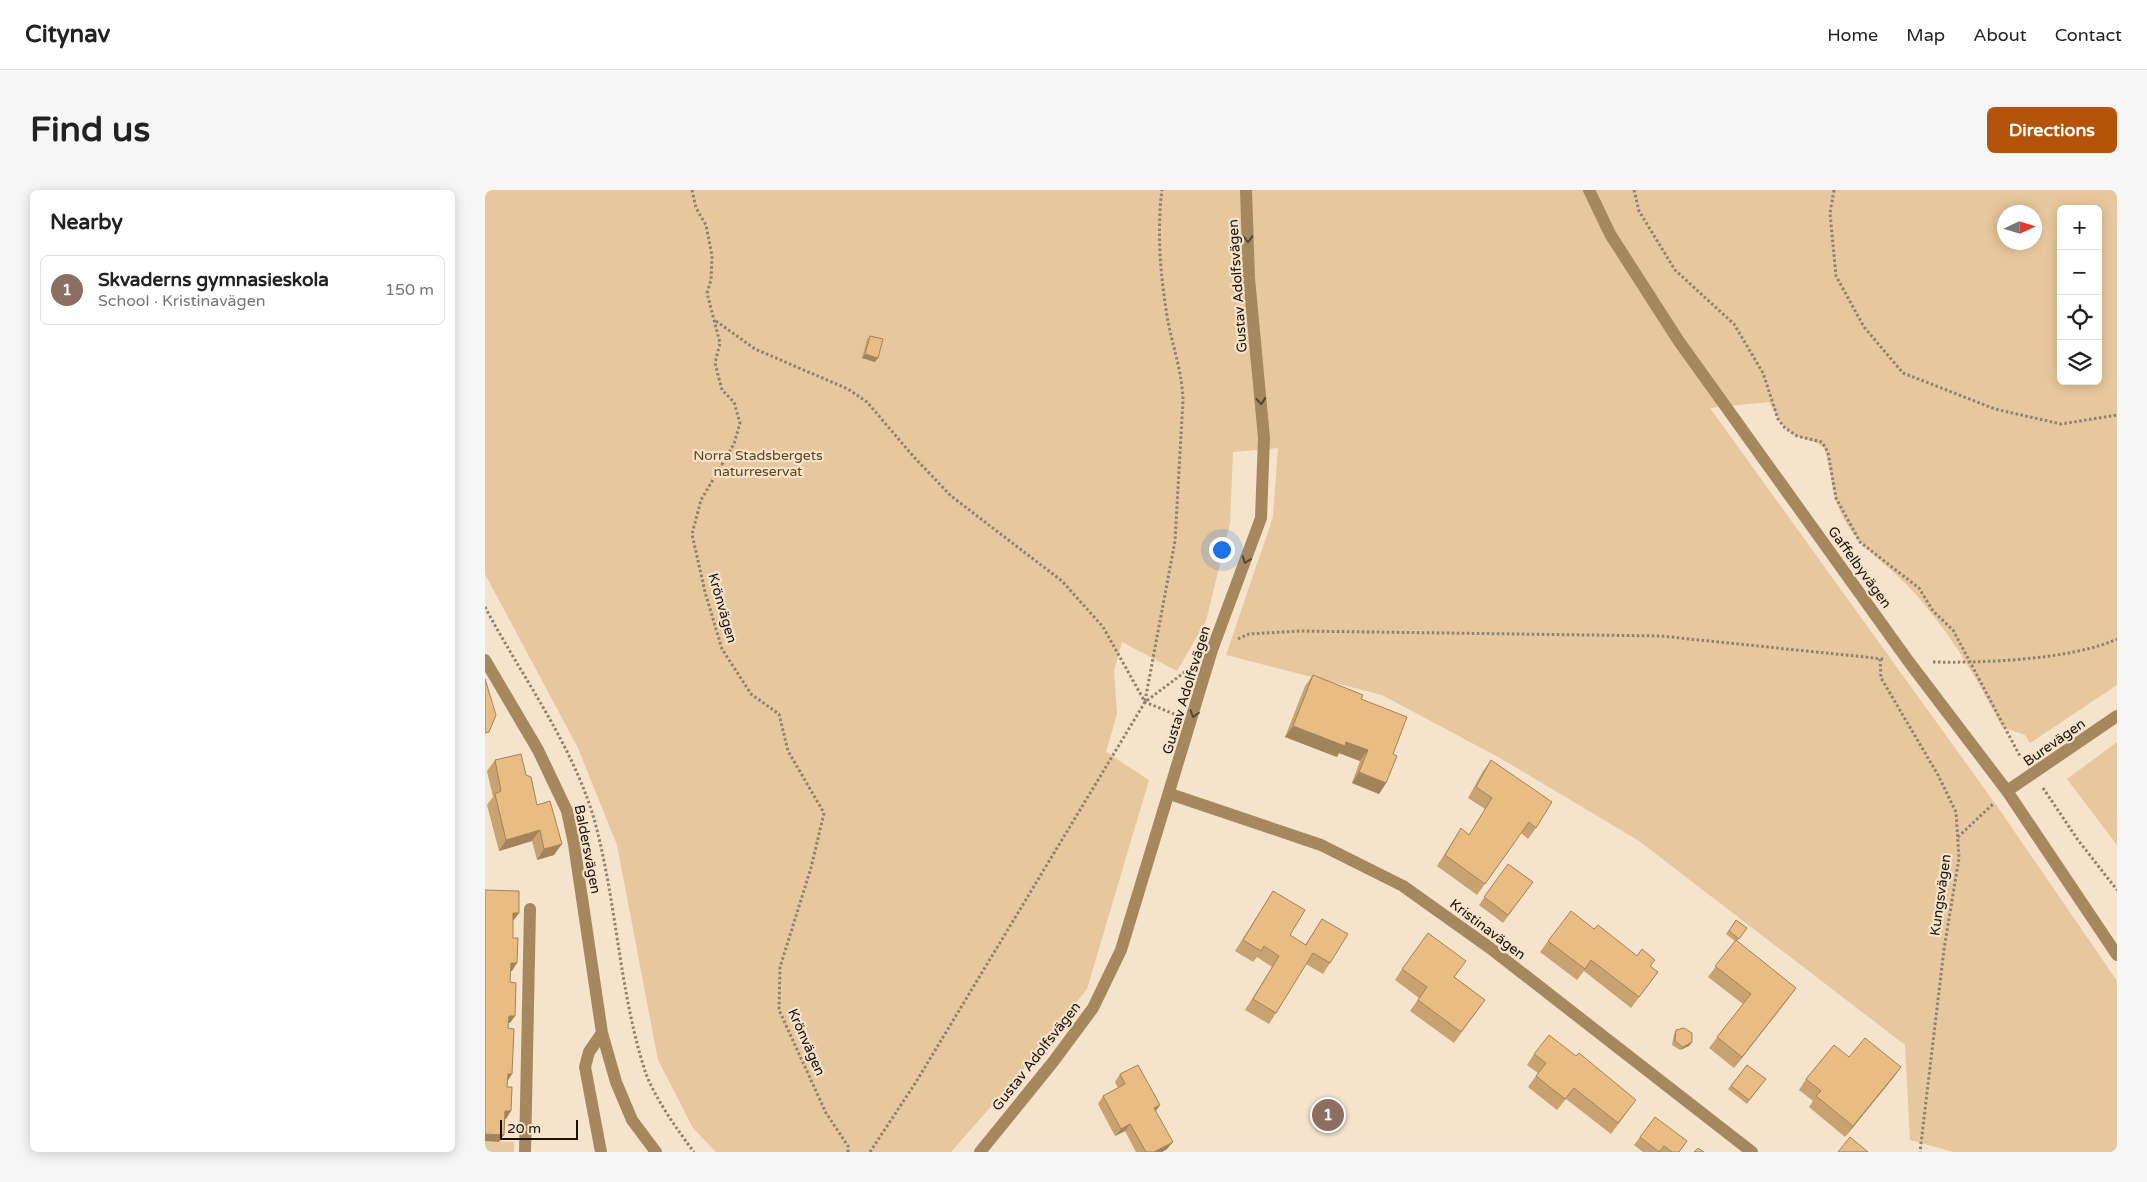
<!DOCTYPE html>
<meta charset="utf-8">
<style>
body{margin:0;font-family:"Varela Round",sans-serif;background:#f6f6f6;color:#222}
.controls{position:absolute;right:15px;top:15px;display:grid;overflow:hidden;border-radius:8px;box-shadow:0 2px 12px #0003}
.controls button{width:45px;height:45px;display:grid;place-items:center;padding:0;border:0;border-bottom:1px solid #e0e0e0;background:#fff;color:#222;font:25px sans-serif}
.compass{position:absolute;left:1512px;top:15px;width:45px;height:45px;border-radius:50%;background:#fff;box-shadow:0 2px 12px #0003;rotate:86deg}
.scale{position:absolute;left:15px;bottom:12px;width:78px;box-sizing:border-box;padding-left:5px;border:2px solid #171109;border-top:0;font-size:14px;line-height:18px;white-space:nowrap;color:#171109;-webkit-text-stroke:4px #f5e3cc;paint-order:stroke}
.you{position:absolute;left:736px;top:359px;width:18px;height:18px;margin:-12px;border:4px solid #fff;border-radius:50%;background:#1a73e8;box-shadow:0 0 0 8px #1a73e833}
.badge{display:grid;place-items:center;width:32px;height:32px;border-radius:50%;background:#b45309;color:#fff;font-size:16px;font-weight:700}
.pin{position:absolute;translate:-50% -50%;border:2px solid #fff;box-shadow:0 1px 5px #0006}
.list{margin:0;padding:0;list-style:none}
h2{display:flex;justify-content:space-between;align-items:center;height:65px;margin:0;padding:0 20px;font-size:21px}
h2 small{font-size:16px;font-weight:400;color:#767676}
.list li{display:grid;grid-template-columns:32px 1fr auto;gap:15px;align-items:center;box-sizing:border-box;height:70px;margin:0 10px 10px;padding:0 10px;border:1px solid #e0e0e0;border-radius:8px}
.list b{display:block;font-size:19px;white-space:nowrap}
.list p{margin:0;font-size:16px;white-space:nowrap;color:#767676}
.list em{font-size:16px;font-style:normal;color:#767676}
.icon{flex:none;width:28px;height:28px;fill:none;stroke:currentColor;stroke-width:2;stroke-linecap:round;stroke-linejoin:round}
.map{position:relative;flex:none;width:1632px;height:962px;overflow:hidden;border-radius:8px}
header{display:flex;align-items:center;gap:30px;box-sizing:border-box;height:70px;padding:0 25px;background:#fff;border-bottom:1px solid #e0e0e0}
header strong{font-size:24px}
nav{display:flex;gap:28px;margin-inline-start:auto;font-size:18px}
.intro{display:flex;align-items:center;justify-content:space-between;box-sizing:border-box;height:120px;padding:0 30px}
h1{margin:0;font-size:35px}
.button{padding:12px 22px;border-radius:8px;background:#b45309;color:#fff;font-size:18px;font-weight:700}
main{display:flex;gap:30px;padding:0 30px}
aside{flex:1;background:#fff;border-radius:8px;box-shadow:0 2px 12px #0003}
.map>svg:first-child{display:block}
</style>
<header>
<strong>Citynav</strong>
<nav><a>Home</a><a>Map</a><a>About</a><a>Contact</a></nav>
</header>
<div class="intro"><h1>Find us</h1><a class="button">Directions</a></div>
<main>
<aside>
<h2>Nearby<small></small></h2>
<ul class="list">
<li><span class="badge" style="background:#8d6e63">1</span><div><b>Skvaderns gymnasieskola</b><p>School · Kristinavägen</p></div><em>150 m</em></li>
</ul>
</aside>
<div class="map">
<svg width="1632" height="962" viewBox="0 0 1632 962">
<rect width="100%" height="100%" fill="#f5e3cc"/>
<!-- green -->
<path fill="#e7c79d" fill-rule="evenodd" d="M0 0H1632V495L1545 553 1540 545 1517 537C1490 485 1464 440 1423 396 1399 371 1370 355 1355 321 1346 301 1346 279 1339 258 1331 251 1324 251 1314 247 1298 241 1292 226 1284 212L1225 218 1514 619 1632 791V962H1469L1425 950 1420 855 1154 651 1015 568 897 505 741 465 788 327 793 258 748 262 745 333 721 431 692 481 637 452 629 481 632 524 621 562 664 590 602 799 538 880 466 962H231L208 938 173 870 132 655 93 558 0 384ZM1576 19H1613V191H1576ZM1520 22H1550V52H1520Z
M1632 552V655L1582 589Z
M0 951 29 952V962H0Z"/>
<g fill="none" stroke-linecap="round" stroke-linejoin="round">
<!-- path -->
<path stroke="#8d8171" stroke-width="3" stroke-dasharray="2.5 2.5" stroke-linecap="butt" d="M207 0 211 18 221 35 227 66 226 90 222 103 235 153 230 173 237 200 249 212 255 233 249 254 216 310 207 344 220 402 237 459 266 504 294 524 303 561 339 623 326 678 295 777 294 820 341 923 363 956V962
M1149 0 1154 21 1190 80 1249 134 1278 183 1293 229 1300 238 1312 246 1337 252 1343 262 1351 308 1375 352 1434 398 1448 421 1468 440 1536 568
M1349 0 1345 23 1351 86 1379 137 1418 183 1510 219 1576 234 1632 225
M231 131 270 159 363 199 382 212 428 266 466 306 577 391 618 437 660 512 689 524
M0 417C38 489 92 560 112 640 132 719 135 803 160 881 169 907 193 941 209 962
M753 449 764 444 815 441 1176 446 1399 469
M1395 469 1396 488 1453 585 1471 622 1474 668 1459 759 1435 962
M1448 472C1498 473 1586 470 1632 449
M660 511 690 351 698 210C697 178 685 150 681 119 675 81 672 38 677 0
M1558 598 1593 650 1632 700
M1473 647 1508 614
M385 962 431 892 660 512 701 481"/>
<!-- minor -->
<path stroke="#a6885f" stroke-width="12" d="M1104 0 1125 44 1193 150 1424 472 1522 601 1632 765
M0 470 53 560 82 621 89 654 117 843 131 892 147 930 171 962
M1522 601 1632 526
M685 604 836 655 918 696 1005 758 1267 962
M40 962 45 719
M116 962 100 877 104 862 117 843
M495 962 568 872 608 818 636 760 727 460 776 328 779 248 764 88 761 0"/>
</g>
<!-- wall -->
<path fill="#c8a270" d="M385 146 390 172 377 168 382 149Z
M828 485 876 509 908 564 901 593 894 604 867 593 875 571 854 563 852 567 800 547 820 496Z
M10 570 41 585 52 615 69 665 52 670 47 651 14 661 2 615 8 607 2 581Z
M1006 570 1051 638 1043 649 1036 643 992 705 952 676 976 638 984 645 1000 619 983 608 998 581Z
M1023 674 1048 692 1018 733 994 715Z
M788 701 805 745 820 755 837 729 845 773 838 784 821 774 791 823 784 834 760 820 787 777 772 767 768 772 750 761 781 712Z
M1251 730 1262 738 1252 751 1311 798 1303 809 1249 878 1224 858 1258 814 1223 787 1250 751 1241 744Z
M1109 739 1165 776 1173 782 1146 818 1099 781 1092 790 1055 762 1063 751Z
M917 779 970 787 1000 810 969 853 925 821 934 808 910 790Z
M1191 840 1207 852 1204 856 1195 860 1187 855 1189 844Z
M1049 864 1143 921 1126 944 1081 909 1072 920 1043 897 1053 883 1042 875Z
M1364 867 1416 877 1408 888 1360 947 1324 917 1328 911 1314 900 1321 889Z
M1262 875 1281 889 1262 914 1243 899Z
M635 884 675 915 671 921 682 959 677 962H651L640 941 630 946 613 914 618 906 633 898 630 892Z
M1155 947 1202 951 1194 962H1158L1149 955Z"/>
<!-- shaded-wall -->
<path fill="#a2845b" d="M380 164 393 168 390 172 377 168Z
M808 536 861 552 883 560 875 571 854 563 852 567 800 547Z
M874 582 901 593 894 604 867 593Z
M55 640 47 651 14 661 21 650Z
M77 654 69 665 52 670 59 659Z
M28 723H34L29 730H23Z
M26 773H32L27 781H21Z
M1311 798 1303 809 1249 878 1257 867Z
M24 826H30L25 833H19Z
M1207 852 1204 856 1195 860 1198 857Z
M1416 877 1408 888 1360 947 1368 936Z
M23 884H27L22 892Z
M675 915 670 922 669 918Z
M20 921H26L21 929H15Z
M645 934 640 941 630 946 636 939Z
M0 944 19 945 14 952 0 951Z
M688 952 682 959 677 962H669Z"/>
<!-- building -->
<path fill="#e8bc82" stroke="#a2845b" d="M385 146 398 149 393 168 380 164Z
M828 485 878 505 876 509 922 527 908 564 912 566 901 593 874 582 883 560 861 552 860 556 808 536Z
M0 489 11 525 4 542 0 543Z
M36 564 41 585 46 587 52 615 65 611 77 654 59 659 55 640 21 650 10 604 16 601 10 570Z
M1006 570 1067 612 1051 638 1044 632 1000 694 960 665 976 638 984 645 1007 608 991 597Z
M1023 674 1048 692 1023 725 999 707Z
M0 700 34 701V723H28V748H33L32 773H26L25 792 31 793 30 826H24L23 838 29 839 27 884H23L22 897H27L26 921H20L19 945 0 944Z
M788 701 820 720 805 745 821 755 837 729 863 744 845 773 828 763 791 823 768 809 794 766 779 756 776 761 758 750Z
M1086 721 1109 739 1113 735 1152 766 1157 759 1170 770 1165 776 1173 782 1154 807 1106 770 1100 779 1063 751Z
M1251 730 1262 738 1254 749 1244 741Z
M943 743 981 771 969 787 1000 810 976 842 933 810 942 797 917 779Z
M1251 750 1311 798 1257 867 1232 847 1266 804 1230 776Z
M1199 838 1207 843V852L1198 857 1190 851 1191 840Z
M1064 845 1091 866 1094 863 1151 910 1133 933 1089 898 1080 909 1051 886 1061 873 1049 864Z
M1380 848 1416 877 1368 936 1331 906 1336 901 1321 889 1349 855 1364 867Z
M653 875 675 915 669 918 688 952 669 962H661L645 934 636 939 618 906 640 894 635 884Z
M1262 875 1281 889 1264 910 1246 896Z
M1170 927 1202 951 1194 962H1187L1179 956 1174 962 1155 947Z
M1365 947 1383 962H1353Z
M1213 958 1219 962H1209Z"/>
<!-- one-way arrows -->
<defs><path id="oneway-chevron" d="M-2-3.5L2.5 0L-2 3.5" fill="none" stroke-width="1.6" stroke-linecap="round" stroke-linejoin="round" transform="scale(1.25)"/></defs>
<g stroke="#574730">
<use href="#oneway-chevron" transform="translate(763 49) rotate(88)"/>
<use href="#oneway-chevron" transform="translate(776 211) rotate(85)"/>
<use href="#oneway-chevron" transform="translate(761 370) rotate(110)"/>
<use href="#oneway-chevron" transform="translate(709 524) rotate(106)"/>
</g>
<g text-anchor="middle" stroke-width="4.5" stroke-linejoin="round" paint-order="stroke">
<!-- street labels -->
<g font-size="14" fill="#171109" stroke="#f5e3cc">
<text transform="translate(752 96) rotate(-94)" y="5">Gustav Adolfsvägen</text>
<text transform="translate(1375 377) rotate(54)" y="5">Gaffelbyvägen</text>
<text transform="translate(238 418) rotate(74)" y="5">Krönvägen</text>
<text transform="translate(701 500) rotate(-73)" y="5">Gustav Adolfsvägen</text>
<text transform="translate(1569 552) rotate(-35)" y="5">Burevägen</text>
<text transform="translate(103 659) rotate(79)" y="5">Baldersvägen</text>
<text transform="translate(1455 705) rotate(-82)" y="5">Kungsvägen</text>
<text transform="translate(1003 739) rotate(37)" y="5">Kristinavägen</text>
<text transform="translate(322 852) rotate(66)" y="5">Krönvägen</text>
<text transform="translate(551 866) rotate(-52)" y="5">Gustav Adolfsvägen</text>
</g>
<!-- park labels -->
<g font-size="14" fill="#624518" stroke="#f5e3cc">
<text x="273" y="270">Norra Stadsbergets<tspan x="273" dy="16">naturreservat</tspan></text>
</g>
</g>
</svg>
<div class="controls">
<button>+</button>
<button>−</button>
<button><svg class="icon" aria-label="locate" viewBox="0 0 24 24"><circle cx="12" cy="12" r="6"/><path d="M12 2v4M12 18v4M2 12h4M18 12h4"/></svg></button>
<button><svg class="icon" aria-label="layers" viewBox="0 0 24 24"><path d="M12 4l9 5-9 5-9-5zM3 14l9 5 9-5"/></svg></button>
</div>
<svg class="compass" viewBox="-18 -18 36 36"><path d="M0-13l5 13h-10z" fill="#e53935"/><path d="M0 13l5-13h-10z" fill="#767676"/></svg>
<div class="scale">20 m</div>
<div class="you"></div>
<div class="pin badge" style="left:843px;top:925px;background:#8d6e63">1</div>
</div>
</main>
